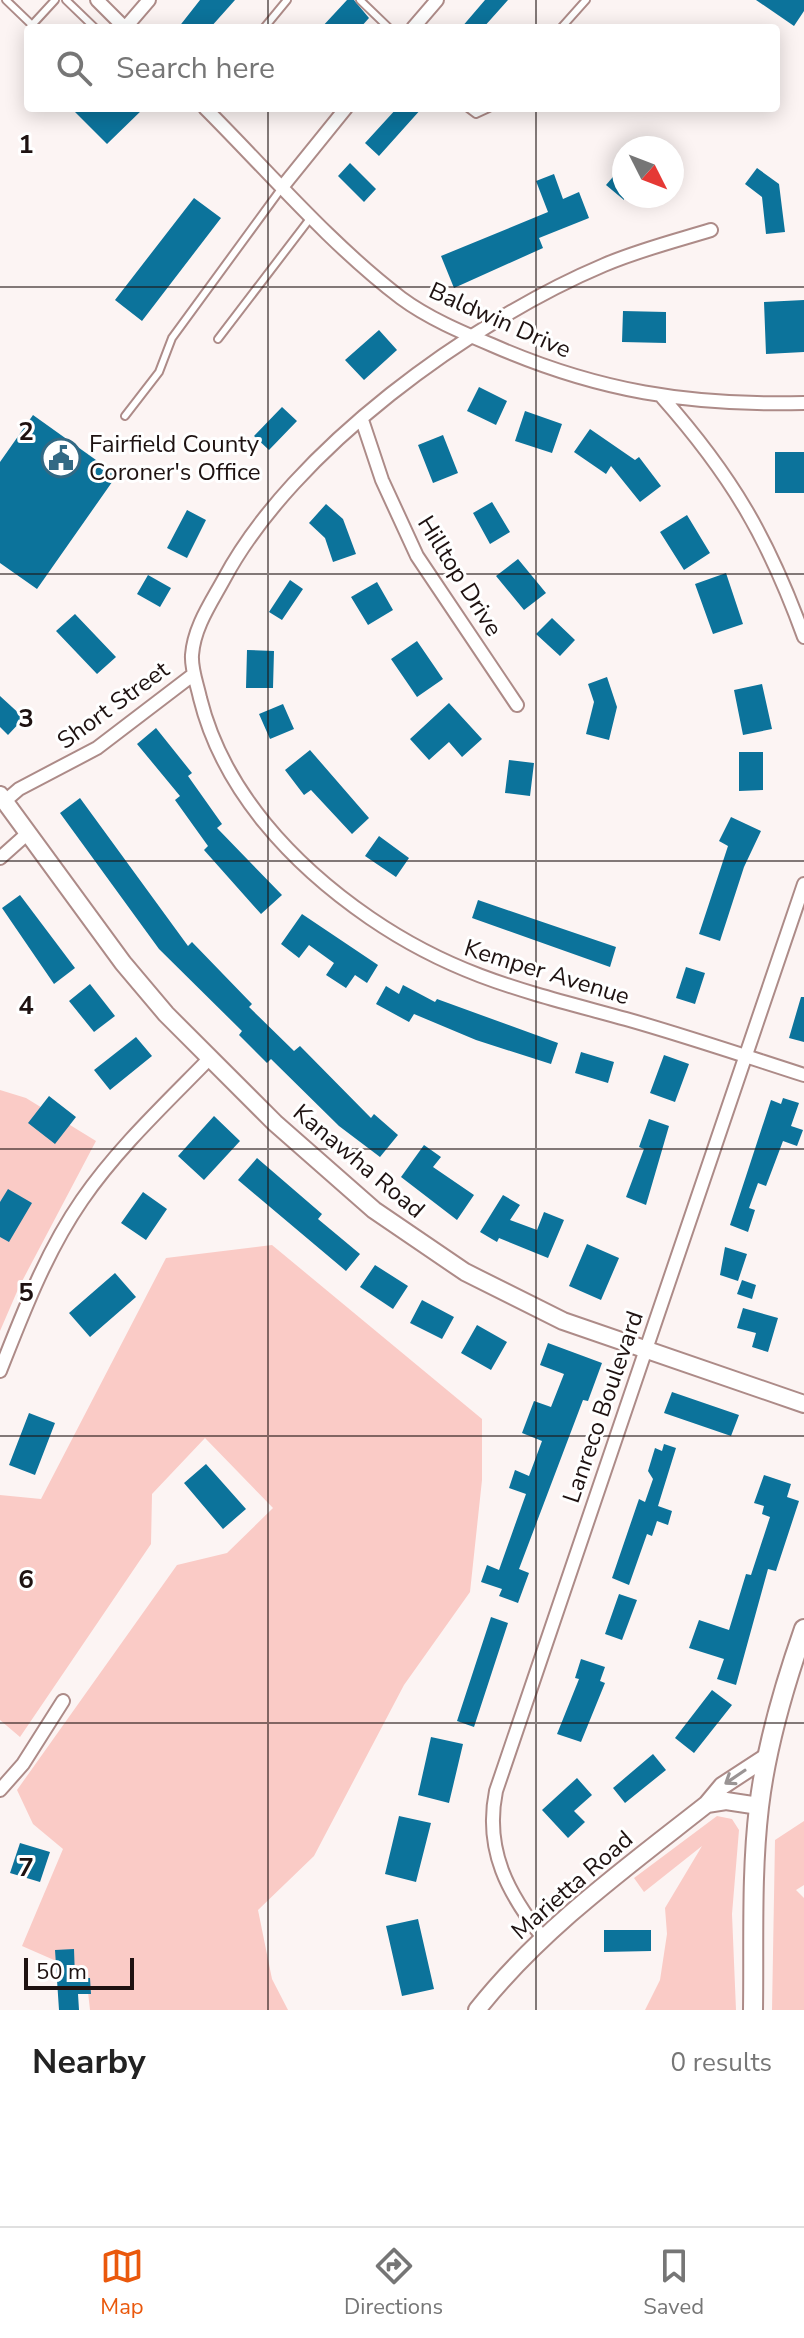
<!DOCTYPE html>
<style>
body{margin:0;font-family:"Nunito Sans",sans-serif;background:#f2f2f2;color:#222}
.compass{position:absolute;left:612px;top:136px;width:72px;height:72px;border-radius:50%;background:#fff;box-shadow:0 4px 20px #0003;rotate:132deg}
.scale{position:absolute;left:24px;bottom:20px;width:110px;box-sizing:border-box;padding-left:8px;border:4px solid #1e1211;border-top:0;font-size:22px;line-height:28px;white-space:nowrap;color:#1e1211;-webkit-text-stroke:6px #fff;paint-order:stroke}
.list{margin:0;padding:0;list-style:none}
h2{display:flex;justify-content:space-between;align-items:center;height:104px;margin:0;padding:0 32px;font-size:34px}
h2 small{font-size:26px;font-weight:400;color:#767676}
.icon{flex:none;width:44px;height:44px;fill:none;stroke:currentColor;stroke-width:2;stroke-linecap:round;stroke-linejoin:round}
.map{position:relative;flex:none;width:804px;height:2010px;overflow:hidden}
.search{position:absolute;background:#fff;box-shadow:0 4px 20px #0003;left:24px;right:24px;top:24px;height:88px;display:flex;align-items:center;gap:20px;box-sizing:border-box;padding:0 28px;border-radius:8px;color:#767676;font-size:30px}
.sheet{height:216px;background:#fff}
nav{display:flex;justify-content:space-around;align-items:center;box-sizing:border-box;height:112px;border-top:2px solid #e0e0e0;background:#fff;font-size:22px;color:#767676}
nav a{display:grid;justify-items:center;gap:4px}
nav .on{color:#ea580c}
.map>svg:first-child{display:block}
</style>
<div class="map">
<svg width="804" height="2010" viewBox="0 0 804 2010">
<rect width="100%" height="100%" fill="#fcf4f3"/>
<!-- green -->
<path fill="#facbc6" d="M0 1090 26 1098 96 1141 19 1287 0 1331Z
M272 1245 482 1419V1480L470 1592 404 1685 314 1856 258 1910 272 1979 288 2010H90L86 1974 22 1946 63 1849 33 1824 17 1790 177 1565 227 1553 273 1508 205 1438 152 1494 151 1544 20 1737 0 1720V1495L41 1499 166 1258Z
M717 1816 732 1819 739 1830 732 1914 736 2010H645L660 1980 667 1934 665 1908 702 1846 644 1892 634 1878Z
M804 1821V1885L796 1890 804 1898V2010H772L775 1840Z"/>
<!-- building -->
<path fill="#0c739b" d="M200 0H235L210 28H178Z
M347 0H354L369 18 360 28H321Z
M485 0H508L483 28H461Z
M756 0H804V11L794 26Z
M71 108H144L107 144Z
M397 108H422L379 156 365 143Z
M350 163 376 189 364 202 338 176Z
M624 164V200L606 185Z
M757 168 779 184 785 232 766 234 762 197 745 184Z
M554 174 563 199 579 192 589 218 539 238 543 248 454 288 441 256 548 212 536 181Z
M194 198 221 218 142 321 115 300Z
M804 300V352L766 354 764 302Z
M623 311 666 312V343L622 342Z
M379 330 397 350 364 380 345 360Z
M479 387 507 401 496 425 467 411Z
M282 407 297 421 269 450 254 436Z
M525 411 562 424 552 453 515 441Z
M33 415 117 475 37 589 0 563V462Z
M590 429 635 460 639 457 661 486 640 502 611 466 606 474 574 452Z
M443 435 458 473 433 483 418 445Z
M775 452H804V493H775Z
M492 502 510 532 490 544 473 513Z
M326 504 343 519 356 554 333 562 325 538 309 523Z
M187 510 206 520 187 558 167 548Z
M687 515 710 553 684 570 660 532Z
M518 559 546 593 524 610 496 576Z
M726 573 743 624 713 634 695 584Z
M148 575 171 588 160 607 137 594Z
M290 580 303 589 282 620 269 612Z
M377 582 393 610 368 625 351 597Z
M75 614 116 657 97 674 56 631Z
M552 618 575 640 560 656 536 634Z
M417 641 443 679 417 697 391 659Z
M247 650 274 651 273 688H246Z
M607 677 617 707 609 740 586 734 594 702 588 684Z
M762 684 772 729 743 735 734 690Z
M0 696 24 718 8 735 0 727Z
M449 703 482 739 462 757 449 742 429 760 410 739Z
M283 704 294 729 270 739 259 714Z
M156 728 192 773 188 776 222 824 217 828 282 895 261 914 204 850 208 846 175 800 180 796 137 744Z
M310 750 369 818 352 834 311 790 304 795 285 770Z
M739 752H763V790L739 791Z
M509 760 534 763 530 796 505 793Z
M80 798 188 946 192 942 252 1004 249 1007 294 1051 300 1046 371 1118 374 1114 398 1135 380 1157 339 1126 271 1059 267 1063 239 1035 242 1031 159 949 60 813Z
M731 817 761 831 744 867 720 941 699 934 728 846 719 841Z
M379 836 409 858 396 877 365 856Z
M20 895 75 968 54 984 2 908Z
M478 900 616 947 610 967 472 918Z
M302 914 378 965 367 983 355 975 346 988 326 975 334 963 309 945 299 958 281 944Z
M686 967 705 973 695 1004 676 998Z
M90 984 115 1016 94 1032 69 1001Z
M403 985 435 1002 437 999 558 1043 551 1064 476 1040 414 1014 409 1022 376 1004 386 986 399 994Z
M801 997H804V1042L789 1038Z
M136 1037 152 1056 110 1090 94 1070Z
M581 1052 614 1062 608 1083 575 1073Z
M664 1055 689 1064 675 1102 650 1093Z
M49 1096 76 1117 55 1144 28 1123Z
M783 1098 799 1103 791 1126 803 1130 797 1146 783 1141 766 1186 758 1183 749 1208 755 1210 748 1232 730 1225 771 1100 781 1104Z
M214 1116 240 1141 204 1180 178 1156Z
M649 1119 669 1126 646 1205 626 1197 644 1149 639 1147Z
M424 1145 441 1157 433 1167 474 1195 457 1220 401 1177Z
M257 1158 322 1214 318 1219 360 1254 346 1271 238 1180Z
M8 1189 32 1203 9 1242 0 1237V1202Z
M143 1192 167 1209 146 1240 121 1223Z
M503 1195 520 1205 510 1220 537 1230 544 1212 564 1220 548 1258 499 1238 497 1242 480 1232Z
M587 1244 619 1258 601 1300 569 1286Z
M725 1247 747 1254 738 1281 720 1275Z
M375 1265 408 1286 393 1309 360 1287Z
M115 1273 136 1297 90 1337 69 1313Z
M742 1280 756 1285 752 1299 737 1294Z
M422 1300 454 1317 442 1339 410 1323Z
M743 1308 778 1318 768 1352 752 1347 756 1333 737 1328Z
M477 1325 507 1342 491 1370 461 1353Z
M548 1343 602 1363 588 1401 583 1400 519 1569 529 1573 518 1603 499 1596 502 1589 481 1582 487 1565 499 1570 526 1494 509 1488 515 1470 529 1476 542 1441 522 1433 534 1401 551 1407 564 1374 540 1365Z
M672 1392 739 1415 731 1436 664 1413Z
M29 1413 55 1423 35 1475 9 1465Z
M664 1444 676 1448 658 1506 672 1511 668 1525 657 1521 652 1536 647 1534 629 1585 612 1578 639 1499 645 1502 653 1479 648 1471 655 1448 662 1451Z
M206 1464 246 1509 223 1529 184 1483Z
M764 1475 791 1484 787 1497 799 1501 776 1571 768 1569 736 1685 717 1679 724 1659 689 1648 699 1620 729 1630 746 1574 751 1575 770 1517 762 1514 764 1506 754 1503Z
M619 1594 637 1600 622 1640 605 1634Z
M491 1617 508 1623 474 1727 457 1721Z
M581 1659 605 1667 600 1681 605 1683 581 1742 557 1734 579 1679 575 1678Z
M712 1690 732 1705 694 1753 675 1738Z
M431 1737 463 1744 449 1803 418 1795Z
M653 1754 666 1770 625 1803 613 1788Z
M577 1778 592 1795 574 1811 585 1822 568 1838 542 1810Z
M399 1816 431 1823 416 1882 385 1874Z
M20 1843 50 1852 40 1882 10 1873Z
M418 1919 434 1989 402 1996 386 1926Z
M604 1930H651V1951L604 1952Z
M74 1949 75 1978H90L91 1994H78L79 2010H59L55 1950Z"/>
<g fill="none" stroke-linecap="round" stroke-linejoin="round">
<!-- service casing -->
<g stroke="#ad8b88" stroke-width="10">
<path id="service" d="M6 0 32 25 55 0
M66 0 95 28
M360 0 389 28
M264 28 287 0
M561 28 586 0
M468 108 476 114 489 108
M218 339 312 216
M125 416 159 372 172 338 281 189"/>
</g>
<!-- minor casing -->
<g stroke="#ad8b88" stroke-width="16">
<path id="minor" d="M97 0 125 28
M125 28 149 0
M413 28 437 0
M205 108C269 172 329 243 401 298 428 318 461 332 492 345 597 391 689 406 804 403
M283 186 346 108
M711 230C675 241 639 250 604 265 471 321 293 450 224 579 211 603 194 627 192 655 191 669 197 684 200 698 223 791 293 865 370 918 456 977 528 992 626 1019 686 1036 745 1056 804 1075
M662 397C732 476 768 538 804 637
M362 420 382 480 417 556 517 705
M5 801 19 789 97 748 194 674
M0 858 28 833
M0 1371C23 1313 46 1252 82 1200 117 1149 165 1104 208 1060
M0 1790 23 1764 63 1701
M544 1939C508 1894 484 1850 496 1791L804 884"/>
</g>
<!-- tertiary casing -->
<g stroke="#ad8b88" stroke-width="20">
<path id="tertiary" d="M0 795 123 963 166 1014 275 1123 374 1210 465 1272 563 1321 804 1404
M707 1804 726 1801 759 1806
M477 2010C540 1930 627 1867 707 1804L722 1786 768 1756"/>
</g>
<!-- secondary casing -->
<g stroke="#ad8b88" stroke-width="22">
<path id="secondary" d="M753 2010C754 1943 751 1874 759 1807 766 1747 784 1686 804 1629"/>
</g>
<!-- service -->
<use href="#service" stroke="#fff" stroke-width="6"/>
<!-- minor -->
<use href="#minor" stroke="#fff" stroke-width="12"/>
<!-- tertiary -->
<use href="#tertiary" stroke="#fff" stroke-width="16"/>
<!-- secondary -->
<use href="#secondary" stroke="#fff" stroke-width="18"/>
</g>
<!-- one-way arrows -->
<defs><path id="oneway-shaft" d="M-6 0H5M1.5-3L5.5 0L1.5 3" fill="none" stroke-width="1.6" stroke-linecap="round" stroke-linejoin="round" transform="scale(2)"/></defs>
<use stroke="#9a9494" href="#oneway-shaft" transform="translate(735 1777) rotate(146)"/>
<!-- grid -->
<path fill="none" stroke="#1e1211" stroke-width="2" stroke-opacity="0.55" d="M268 0V28M536 0V28M268 108V2010M536 108V2010M0 287H804M0 574H804M0 861H804M0 1149H804M0 1436H804M0 1723H804"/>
<!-- icons -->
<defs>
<g id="civic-ring" transform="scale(2)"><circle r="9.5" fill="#fff" stroke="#326984" stroke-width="1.5"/><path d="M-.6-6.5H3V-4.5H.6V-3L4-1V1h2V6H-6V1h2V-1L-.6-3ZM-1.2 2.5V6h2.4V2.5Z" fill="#326984"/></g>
</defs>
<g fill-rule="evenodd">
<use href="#civic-ring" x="61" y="458"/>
</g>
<g text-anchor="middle" stroke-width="6" stroke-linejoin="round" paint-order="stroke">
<!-- street labels -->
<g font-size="24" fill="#1e1211" stroke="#fff">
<text transform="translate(500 320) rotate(24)" y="8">Baldwin Drive</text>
<text transform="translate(460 576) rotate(58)" y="8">Hilltop Drive</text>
<text transform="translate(113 705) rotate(-36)" y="8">Short Street</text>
<text transform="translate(547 972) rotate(17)" y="8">Kemper Avenue</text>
<text transform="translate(359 1161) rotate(40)" y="8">Kanawha Road</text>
<text transform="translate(603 1407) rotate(-71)" y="8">Lanreco Boulevard</text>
<text transform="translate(572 1885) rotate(-41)" y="8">Marietta Road</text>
</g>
<!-- poi labels -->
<g font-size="24" fill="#1e1211" stroke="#fff" text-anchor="start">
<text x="89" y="452">Fairfield County<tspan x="89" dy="28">Coroner's Office</tspan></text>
</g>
</g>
<g font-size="26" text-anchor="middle" font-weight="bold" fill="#1e1211" stroke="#fff" stroke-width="6" stroke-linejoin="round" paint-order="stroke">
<text x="26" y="153">1</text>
<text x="26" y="440">2</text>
<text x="26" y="727">3</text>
<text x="26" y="1014">4</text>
<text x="26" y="1301">5</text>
<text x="26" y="1588">6</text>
<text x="26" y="1876">7</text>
</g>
</svg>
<svg class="compass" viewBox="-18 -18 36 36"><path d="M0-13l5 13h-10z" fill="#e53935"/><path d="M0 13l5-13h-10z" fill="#767676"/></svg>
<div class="scale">50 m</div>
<div class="search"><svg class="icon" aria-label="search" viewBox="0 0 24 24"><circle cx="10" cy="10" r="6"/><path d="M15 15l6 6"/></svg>Search here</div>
</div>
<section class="sheet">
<h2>Nearby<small>0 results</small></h2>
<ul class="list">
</ul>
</section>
<nav>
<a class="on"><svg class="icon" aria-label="map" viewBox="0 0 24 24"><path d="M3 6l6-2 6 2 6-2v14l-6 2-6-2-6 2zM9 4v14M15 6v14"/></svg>Map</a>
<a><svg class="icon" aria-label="directions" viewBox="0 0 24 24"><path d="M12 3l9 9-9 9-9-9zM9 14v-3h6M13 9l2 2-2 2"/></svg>Directions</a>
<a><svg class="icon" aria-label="saved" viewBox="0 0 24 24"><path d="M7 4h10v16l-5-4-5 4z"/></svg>Saved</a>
</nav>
